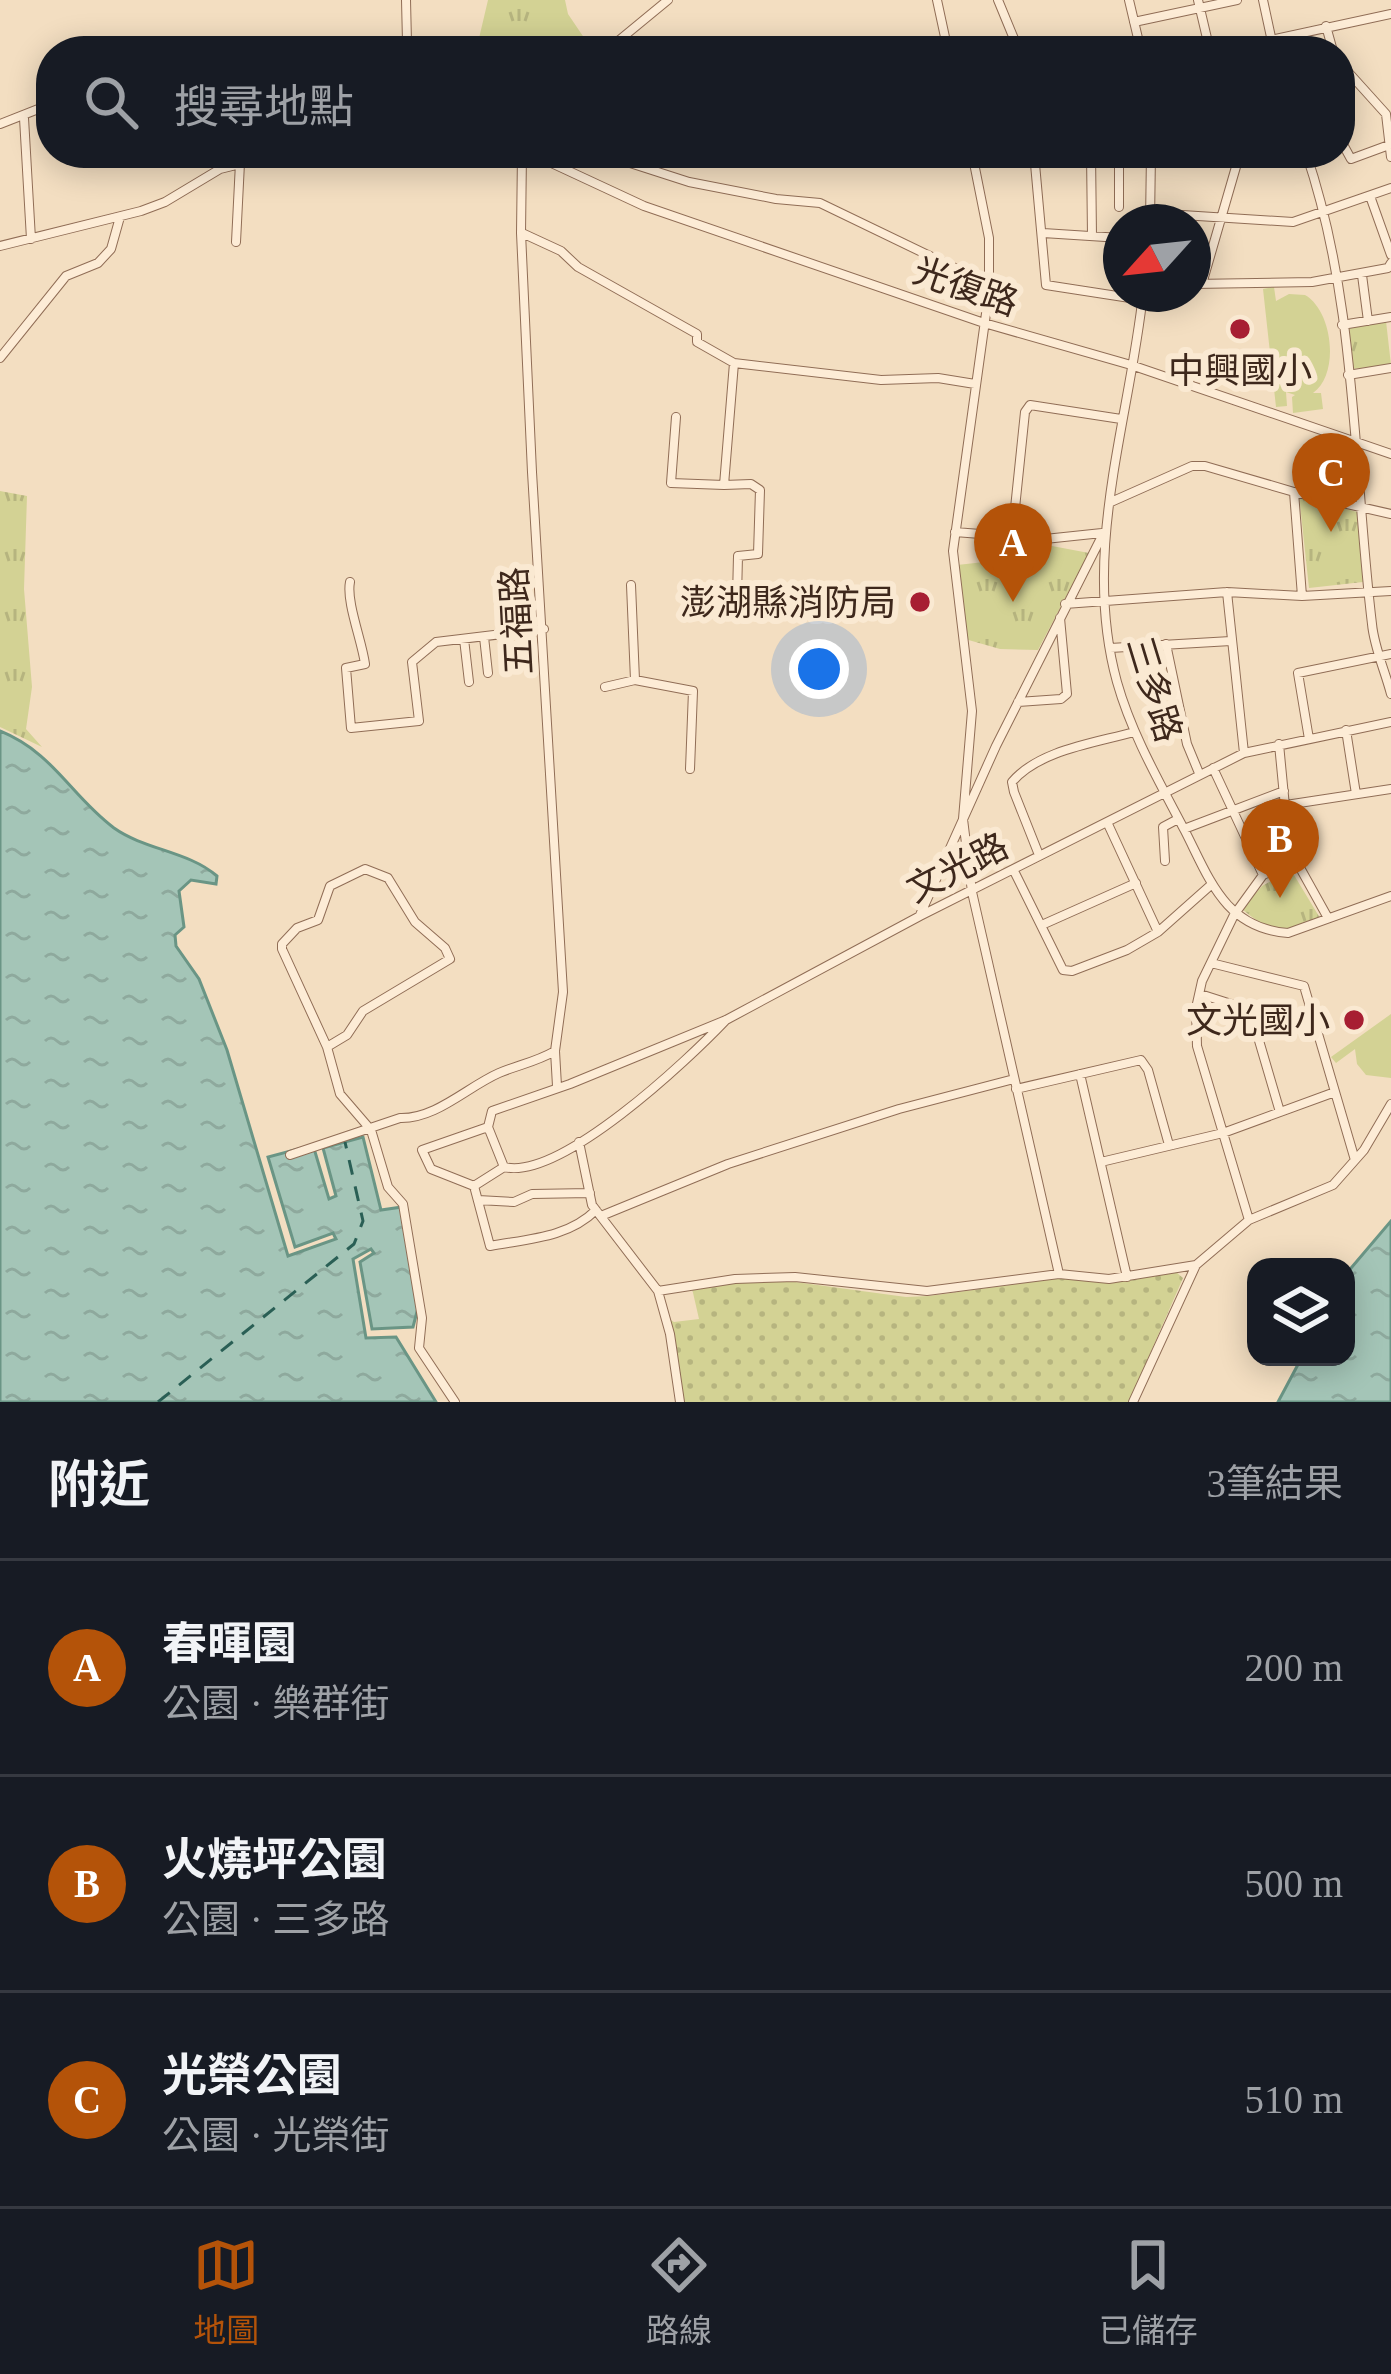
<!DOCTYPE html>
<html lang="zh-TW">
<meta charset="utf-8">
<style>
body{margin:0;font-family:"Times New Roman","Noto Sans TC",serif;background:#20242c;color:#f1f3f6}
.controls{position:absolute;right:36px;bottom:36px;display:grid;overflow:hidden;border-radius:24px;box-shadow:0 6px 30px #0003}
.controls button{width:108px;height:108px;display:grid;place-items:center;padding:0;border:0;border-bottom:3px solid #363941;background:#171b24;color:#f1f3f6;font:60px sans-serif}
.compass{position:absolute;left:1103px;top:204px;width:108px;height:108px;border-radius:50%;background:#171b24;box-shadow:0 6px 30px #0003;rotate:243deg}
.you{position:absolute;left:819px;top:669px;width:42px;height:42px;margin:-30px;border:9px solid #fff;border-radius:50%;background:#1a73e8;box-shadow:0 0 0 18px #1a73e833}
.badge{display:grid;place-items:center;width:78px;height:78px;border-radius:50%;background:#b45309;color:#fff;font-size:39px;font-weight:700}
.pin{position:absolute;translate:-50% -99px;filter:drop-shadow(0 3px 6px #0008)}
.pin::after{content:'';position:absolute;top:63px;width:42px;height:36px;background:inherit;clip-path:polygon(0 0,100% 0,50% 100%)}
.list{margin:0;padding:0;list-style:none}
h2{display:flex;justify-content:space-between;align-items:center;height:156px;margin:0;padding:0 48px;font-size:51px}
h2 small{font-size:39px;font-weight:400;color:#9ea1a6}
.list li{display:grid;grid-template-columns:78px 1fr auto;gap:36px;align-items:center;box-sizing:border-box;height:216px;padding:0 48px;border-top:3px solid #363941}
.list b{display:block;font-size:45px;white-space:nowrap}
.list p{margin:0;font-size:39px;white-space:nowrap;color:#9ea1a6}
.list em{font-size:39px;font-style:normal;color:#9ea1a6}
.icon{flex:none;width:66px;height:66px;fill:none;stroke:currentColor;stroke-width:2;stroke-linecap:round;stroke-linejoin:round}
.map{position:relative;flex:none;width:1391px;height:1402px;overflow:hidden}
.search{position:absolute;background:#171b24;box-shadow:0 6px 30px #0003;left:36px;right:36px;top:36px;height:132px;display:flex;align-items:center;gap:30px;box-sizing:border-box;padding:0 42px;border-radius:48px;color:#9ea1a6;font-size:45px}
.sheet{height:804px;background:#171b24}
nav{display:flex;justify-content:space-around;align-items:center;box-sizing:border-box;height:168px;border-top:3px solid #363941;background:#171b24;font-size:33px;color:#9ea1a6}
nav a{display:grid;justify-items:center;gap:6px}
nav .on{color:#b45309}
.map>svg:first-child{display:block}
</style>
<div class="map">
<svg width="1391" height="1402" viewBox="0 0 1391 1402">
<defs>
<pattern id="grass-dots" width="8" height="8" patternUnits="userSpaceOnUse" patternTransform="scale(3)"><rect width="8" height="8" fill="#d3d294"/><path d="M2 2h.1M6 6h.1" fill="none" stroke="#b6b47f" stroke-width="1.8" stroke-linecap="round"/></pattern>
<pattern id="park-tufts" width="24" height="20" patternUnits="userSpaceOnUse" patternTransform="scale(3)"><rect width="24" height="20" fill="#d3d294"/><path d="M3 7l-1-3M5 7V3M7 7l1-3M15 17l-1-3M17 17v-4M19 17l1-3" fill="none" stroke="#b6b47f"/></pattern>
<pattern id="water-ripples" width="26" height="14" patternUnits="userSpaceOnUse" patternTransform="scale(3)"><rect width="26" height="14" fill="#a4c5b7"/><path d="M2 4q2-2 4 0t4 0M15 11q2-2 4 0t4 0" fill="none" stroke="#8ea99d"/></pattern>
</defs>
<rect width="100%" height="100%" fill="#f3dec1"/>
<!-- grass -->
<path fill="url(#grass-dots)" d="M1176 1272 1183 1278 1129 1402H684L670 1329 664 1316 674 1322 699 1319 691 1284 737 1274 906 1297 929 1296 1060 1278 1110 1283Z"/>
<!-- park -->
<path fill="url(#park-tufts)" d="M488 0H565L568 14 593 51H476Z
M1386 321 1391 365 1351 369 1345 327Z
M0 491 27 496 24 589 32 687 26 729 42 747 0 727Z
M1299 495 1357 512 1363 582 1309 588Z
M1031 542 1089 553 1038 650 1000 649 965 639 957 565 1028 557Z
M1291 870 1320 918C1283 932 1273 935 1242 909L1262 886Z"/>
<!-- pitch -->
<path fill="#d3d294" d="M1274 287 1276 301 1289 294 1305 295C1333 311 1340 374 1313 393H1321L1323 409 1293 413 1292 397 1295 395 1286 392 1287 406 1276 407 1263 289Z
M1391 1014V1078L1366 1075 1357 1064 1355 1049 1336 1063 1331 1057Z"/>
<!-- water -->
<path fill="url(#water-ripples)" stroke="#6a9585" stroke-width="3" d="M0 731C54 753 70 795 114 828 145 850 188 851 217 876L216 884 191 880 179 891 184 927 175 935 176 946 199 979 227 1050 288 1256 336 1239 333 1233 295 1247 268 1157 313 1145 329 1199 336 1196 323 1148 363 1137 381 1210 402 1207 419 1304 413 1327 372 1329 360 1262 374 1253 371 1249 353 1259 366 1338 396 1337 436 1402H0Z
M1391 1221V1402H1278L1302 1357H1346V1274Z"/>
<g fill="none" stroke-linecap="round" stroke-linejoin="round">
<!-- ferry -->
<path stroke="#2a5f55" stroke-width="3" stroke-dasharray="15 12" stroke-linecap="butt" d="M158 1402 354 1244 363 1221 345 1142"/>
<!-- minor casing -->
<g stroke="#906d56" stroke-width="10">
<path id="minor" d="M406 0 407 42 412 51
M937 0 948 51
M998 0 1019 51
M1129 0 1141 51
M1198 0 1210 51
M1263 0 1274 51
M1134 22 1237 0
M1326 26 1333 51
M606 51 668 0
M1219 51 1391 14
M1340 63 1386 114 1391 157
M24 118 31 239
M0 124 51 104
M1340 139 1351 159 1389 145
M219 153 220 169
M522 153 521 233 532 472 563 992 555 1051 557 1086
M530 153 644 206 984 323 1131 365 1391 454
M599 153 689 182 776 199 820 203 988 284
M972 153 989 238V292L953 551 972 711 963 819 972 892 1059 1274
M1034 153 1046 285 1143 300
M1091 153 1092 236
M1119 153V207
M1306 153C1357 303 1353 467 1372 624 1374 647 1385 671 1391 694
M1370 196 1391 255
M1151 213 1293 222 1391 188
M1150 222 1151 153
M522 233 561 251 578 267 697 334V342L734 363 881 380 938 378 975 384
M1043 233 1121 238
M236 242 240 163
M0 246 141 211 165 202 220 169 285 153
M1362 275 1368 321
M1193 284 1312 282 1388 268 1391 263
M1202 284 1240 153
M1143 294C1129 423 1081 552 1117 682 1132 735 1160 783 1185 831 1210 880 1225 928 1288 933L1391 896
M1342 325 1391 317
M0 358 66 276 98 263 111 249 120 217
M734 363 724 485 751 484 760 490 758 554 738 556 737 597
M1348 375 1391 368
M676 417 671 483 724 485
M1294 492 1302 596
M1111 502 1192 466H1205L1294 492 1391 514
M955 532 1045 539 1102 533
M1012 569V537L1025 412 1030 405 1121 419
M350 582C346 602 362 641 365 664L346 668 351 728 419 721 412 662 436 642 544 629
M631 585 635 680
M1227 592 1244 753
M1065 604 1227 592 1302 596 1391 591
M484 637 488 673
M464 639 469 682
M1166 644 1187 744 1199 773
M1110 648 1231 641
M605 687 635 680 693 691 690 769
M1018 702 1061 699 1067 694 1060 618
M1346 730 1356 794
M1309 739 1298 673 1391 654
M1279 744 1289 848 1328 918
M1213 768 1263 875
M1286 805 1391 789
M1107 822 1158 932
M1184 829 1284 791
M1039 855 1014 792 1012 782C1039 750 1095 743 1134 732
M1165 861 1163 827 1178 819
M1014 871 1063 970 1072 971 1127 950 1158 932 1212 884
M920 915 996 746 1103 534
M1044 924 1136 883
M1211 963 1304 986 1355 1160
M1200 994 1250 1010 1280 1112
M726 1020C688 1060 560 1181 504 1167L488 1127 492 1111 570 1084 726 1020 920 916 1244 753 1391 722
M327 1047 347 1035 363 1011 450 959 445 948 415 922 388 878 365 869 330 886 318 920 297 928 282 944V949L327 1047 340 1094 371 1130 388 1187 403 1204 422 1318 419 1348 455 1402
M1080 1074 1127 1277
M1016 1089 1141 1060 1148 1070 1169 1145
M488 1127 422 1150 431 1169 474 1186 490 1246C527 1239 568 1238 596 1210
M579 1142 592 1205 658 1291 670 1334 680 1402
M290 1155 400 1118C436 1119 467 1087 499 1073 518 1065 536 1062 555 1051
M1101 1162 1223 1133 1335 1092
M474 1186 504 1167
M478 1200 514 1202 532 1194 590 1193
M601 1216 728 1164 899 1109 1014 1079
M1249 1220 1197 1046 1196 1008 1202 981 1234 915 1263 875 1296 861
M658 1291 735 1279 795 1277 927 1291 1059 1274 1109 1279 1196 1265
M1133 1402 1196 1265 1249 1220 1333 1185 1364 1150 1391 1104"/>
</g>
<!-- minor -->
<use href="#minor" stroke="#fdecd6" stroke-width="8"/>
</g>
<!-- markers -->
<g fill="#a71e32" stroke="#fae9d2" stroke-width="4.5">
<circle cx="1240" cy="329" r="12"/>
<circle cx="920" cy="602" r="12"/>
<circle cx="1354" cy="1020" r="12"/>
</g>
<g text-anchor="middle" stroke-width="12" stroke-linejoin="round" paint-order="stroke">
<!-- street labels -->
<g font-size="36" fill="#3e281c" stroke="#fae9d2">
<text transform="translate(966 286) rotate(19)" y="13">光復路</text>
<text transform="translate(516 621) rotate(-93)" y="13">五福路</text>
<text transform="translate(1155 689) rotate(73)" y="13">三多路</text>
<text transform="translate(957 867) rotate(-27)" y="13">文光路</text>
</g>
<!-- poi labels -->
<g font-size="36" fill="#3e281c" stroke="#fae9d2" text-anchor="end">
<text x="1240" y="383" text-anchor="middle">中興國小</text>
<text x="896" y="615">澎湖縣消防局</text>
<text x="1330" y="1033">文光國小</text>
</g>
</g>
</svg>
<div class="controls">
<button><svg class="icon" aria-label="layers" viewBox="0 0 24 24"><path d="M12 4l9 5-9 5-9-5zM3 14l9 5 9-5"/></svg></button>
</div>
<svg class="compass" viewBox="-18 -18 36 36"><path d="M0-13l5 13h-10z" fill="#e53935"/><path d="M0 13l5-13h-10z" fill="#9ea1a6"/></svg>
<div class="you"></div>
<div class="pin badge" style="left:1013px;top:602px">A</div>
<div class="pin badge" style="left:1280px;top:898px">B</div>
<div class="pin badge" style="left:1331px;top:532px">C</div>
<div class="search"><svg class="icon" aria-label="search" viewBox="0 0 24 24"><circle cx="10" cy="10" r="6"/><path d="M15 15l6 6"/></svg>搜尋地點</div>
</div>
<section class="sheet">
<h2>附近<small>3筆結果</small></h2>
<ul class="list">
<li><span class="badge">A</span><div><b>春暉園</b><p>公園 · 樂群街</p></div><em>200 m</em></li>
<li><span class="badge">B</span><div><b>火燒坪公園</b><p>公園 · 三多路</p></div><em>500 m</em></li>
<li><span class="badge">C</span><div><b>光榮公園</b><p>公園 · 光榮街</p></div><em>510 m</em></li>
</ul>
</section>
<nav>
<a class="on"><svg class="icon" aria-label="map" viewBox="0 0 24 24"><path d="M3 6l6-2 6 2 6-2v14l-6 2-6-2-6 2zM9 4v14M15 6v14"/></svg>地圖</a>
<a><svg class="icon" aria-label="directions" viewBox="0 0 24 24"><path d="M12 3l9 9-9 9-9-9zM9 14v-3h6M13 9l2 2-2 2"/></svg>路線</a>
<a><svg class="icon" aria-label="saved" viewBox="0 0 24 24"><path d="M7 4h10v16l-5-4-5 4z"/></svg>已儲存</a>
</nav>
